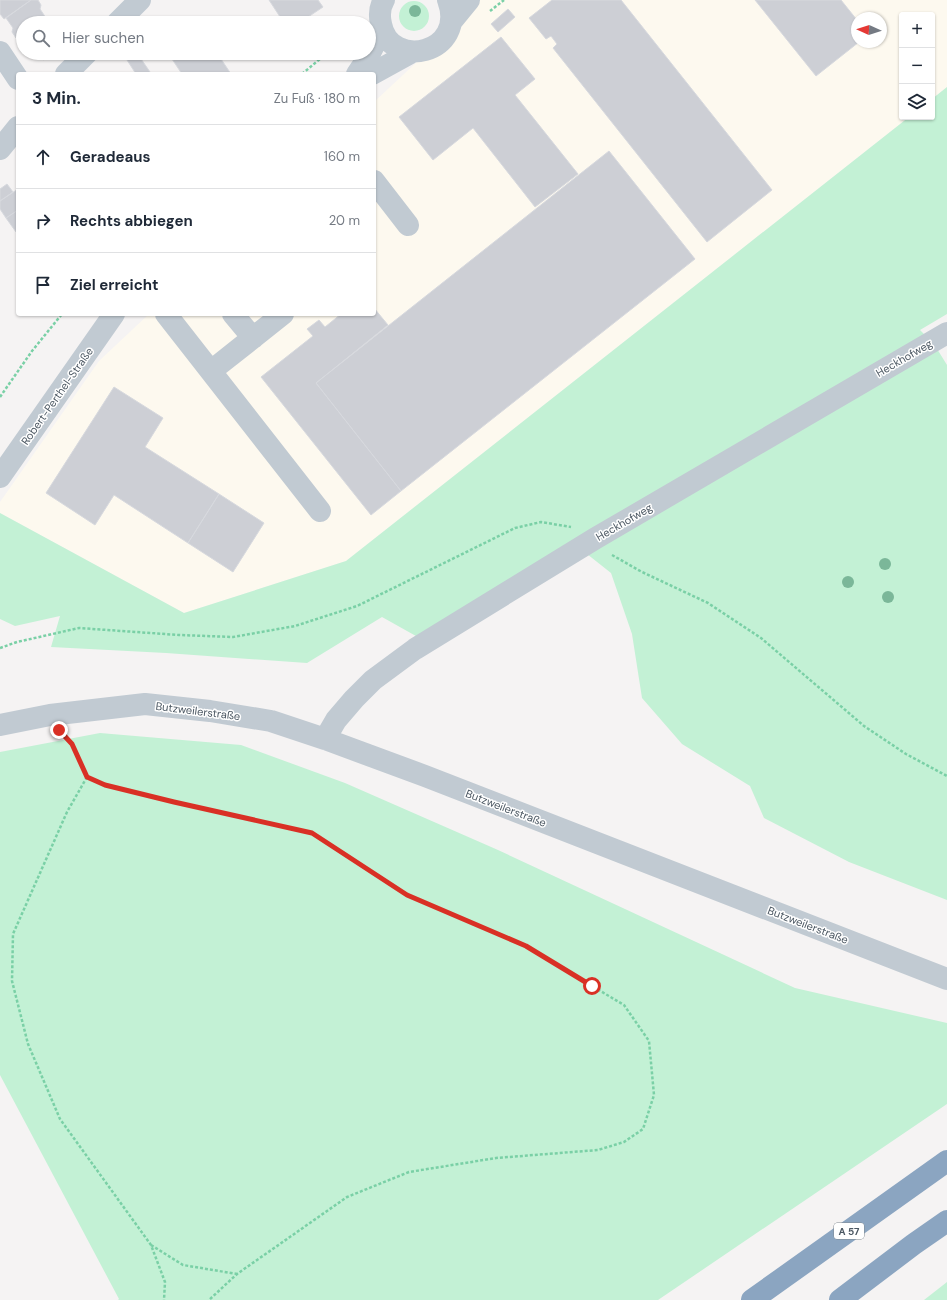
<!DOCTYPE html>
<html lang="de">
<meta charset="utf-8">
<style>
body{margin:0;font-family:"DM Sans",sans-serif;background:#f6f6f7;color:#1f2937}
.controls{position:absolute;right:12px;top:12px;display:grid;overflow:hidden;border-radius:4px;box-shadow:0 1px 3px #0004}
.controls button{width:36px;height:36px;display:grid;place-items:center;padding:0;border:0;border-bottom:1px solid #e0e1e3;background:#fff;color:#1f2937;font:20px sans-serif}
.compass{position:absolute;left:851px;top:12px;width:36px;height:36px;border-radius:50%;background:#fff;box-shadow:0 1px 3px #0004;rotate:273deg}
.stop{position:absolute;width:12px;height:12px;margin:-9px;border:3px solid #d93025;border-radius:50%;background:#fff}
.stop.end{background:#d93025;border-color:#fff;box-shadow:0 1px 4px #0008}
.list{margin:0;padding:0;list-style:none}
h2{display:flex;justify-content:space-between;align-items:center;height:52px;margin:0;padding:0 16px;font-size:17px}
h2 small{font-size:13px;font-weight:400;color:#747a83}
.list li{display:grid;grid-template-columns:26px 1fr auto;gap:12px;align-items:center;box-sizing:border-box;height:64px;padding:0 16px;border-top:1px solid #e0e1e3}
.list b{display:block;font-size:15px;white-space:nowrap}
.list em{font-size:13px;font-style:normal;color:#747a83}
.icon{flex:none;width:22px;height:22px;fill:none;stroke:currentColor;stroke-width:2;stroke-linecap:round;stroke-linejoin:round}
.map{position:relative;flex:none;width:947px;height:1300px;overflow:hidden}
.search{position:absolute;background:#fff;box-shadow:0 1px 3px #0004;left:16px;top:16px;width:360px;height:44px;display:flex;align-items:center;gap:10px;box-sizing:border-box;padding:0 14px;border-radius:22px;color:#747a83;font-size:15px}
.panel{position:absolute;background:#fff;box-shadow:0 1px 3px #0004;left:16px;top:72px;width:360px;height:244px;border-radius:4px}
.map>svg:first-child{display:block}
</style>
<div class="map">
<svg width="947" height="1300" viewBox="0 0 947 1300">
<rect width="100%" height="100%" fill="#f5f3f3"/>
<!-- commercial -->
<path fill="#fdf9ef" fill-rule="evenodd" d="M449 0H947V87L932 99V15H902V117H909L346 561 184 613 0 513V502L99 361 149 314H374V102L464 18ZM857 18H881V42H857Z"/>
<!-- green -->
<path fill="#c3f1d5" d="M399 16a15 15 0 1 1 30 0a15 15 0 1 1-30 0Z
M947 87V314L920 330 934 344 947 365V900L849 862 764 818 750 786 682 744 642 698 632 634 611 573 587 554 432 645 382 617 307 663 166 653 51 647 60 616 15 626 0 619V513L184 613 346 561 909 117H932V99Z
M100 733 241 745 345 783 498 850 795 988 947 1023V1104L658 1300H118L119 1299 0 1075V752Z
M947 1282V1300H924Z"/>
<!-- building -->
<path fill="#cdcfd5" stroke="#d7d9de" d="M0 0H31L4 19 0 14Z
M31 0H38L41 5 40 9 46 18 38 23H23V34L16 38 12 32 13 28 6 18Z
M269 0H318L323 7 299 23H284Z
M552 0H621L772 190 707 242 553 48 557 44 551 36 546 39 529 18Z
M755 0H841L857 20V42H859L816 76Z
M508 9 515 17 498 32 491 24Z
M48 16 54 23H38L46 18Z
M192 17 196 23H184Z
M23 34V43L18 37Z
M501 37 535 79 515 95 578 174 535 207 473 128 433 160 399 117Z
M864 42H874L868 47Z
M26 53H35L29 57Z
M39 53H53L43 60Z
M137 53 150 72 148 74H136L127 60Z
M168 53H217L231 74H182Z
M609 151 695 259 401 491 316 383Z
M7 184 13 192 0 201V189Z
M18 189V210L6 218 0 209V201Z
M18 210V231L16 232 6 218Z
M374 308 388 325 316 383 401 491 371 515 261 377 313 336 307 329 319 320 325 327 341 314H374Z
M114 387 163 418 145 447 219 494 188 543 114 495 95 525 46 493Z
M219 494 264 523 233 572 188 543Z"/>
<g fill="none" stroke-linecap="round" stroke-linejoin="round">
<!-- path -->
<path stroke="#7ad0a6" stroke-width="2.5" stroke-dasharray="3 2" stroke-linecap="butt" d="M490 11 504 0
M302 74 327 53
M0 397 32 351 62 314
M612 555 642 572 708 603 761 638 864 726 906 754 947 776
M0 648 17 642 79 628 179 635 233 637 295 626 357 606 515 528 541 522 571 527
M65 737 72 744 87 777 105 785 174 802 312 833 407 895 525 946 592 986 624 1005 649 1041 654 1095 643 1129 624 1142 598 1150 496 1158 409 1172 347 1197 237 1274 209 1300
M87 777 67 812 13 934 12 981 28 1044 60 1119 151 1245 165 1282 164 1300
M151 1245 183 1265 237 1274"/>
<!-- minor -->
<path stroke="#c1cad2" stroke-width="22" d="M384 0C379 8 379 15 381 24 390 71 468 54 448 0
M451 22 469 0
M117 23 140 0
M0 52 18 79
M66 74 87 53
M357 74 367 59 382 29
M372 74 412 52
M0 149 18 127
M374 181 408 225
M166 314 320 511
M233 314 253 338
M211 371 283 314
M0 477 114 314
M0 725 50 715 145 704 210 711 271 721 325 739 425 776 947 979
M325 739 336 720 354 699 373 680 415 649 596 538 947 333"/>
<!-- highway -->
<path stroke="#8ba5c1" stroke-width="22" d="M752 1300 947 1161
M840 1300 914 1244 947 1221"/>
</g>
<!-- trees -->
<g fill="#7bb799">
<circle cx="415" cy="11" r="6"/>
<circle cx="885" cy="564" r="6"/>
<circle cx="848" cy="582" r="6"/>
<circle cx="888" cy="597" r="6"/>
</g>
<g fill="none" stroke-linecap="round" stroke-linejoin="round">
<!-- route -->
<path stroke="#d93025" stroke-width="5" d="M59 730 72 744 87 777 105 785 174 802 312 833 407 895 526 946 592 986"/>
</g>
<g text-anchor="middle" stroke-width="3" stroke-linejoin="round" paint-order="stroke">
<!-- shield labels -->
<rect fill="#fff" stroke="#808990" stroke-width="1" x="834" y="1223" width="30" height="16" rx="3"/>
<g font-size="10" font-weight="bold" fill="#4a5661">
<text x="849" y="1235">A 57</text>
</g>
<!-- street labels -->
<g font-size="11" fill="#4a5661" stroke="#fff">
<text transform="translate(904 358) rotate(-30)" y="4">Heckhofweg</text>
<text transform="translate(57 396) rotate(-55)" y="4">Robert-Perthel-Straße</text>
<text transform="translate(624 522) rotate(-30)" y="4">Heckhofweg</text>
<text transform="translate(198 711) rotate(7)" y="4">Butzweilerstraße</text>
<text transform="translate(506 808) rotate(21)" y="4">Butzweilerstraße</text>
<text transform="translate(808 925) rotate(21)" y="4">Butzweilerstraße</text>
</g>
</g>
</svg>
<div class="controls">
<button>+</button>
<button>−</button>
<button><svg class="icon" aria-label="layers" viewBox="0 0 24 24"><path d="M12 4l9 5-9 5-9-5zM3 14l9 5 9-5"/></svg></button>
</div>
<svg class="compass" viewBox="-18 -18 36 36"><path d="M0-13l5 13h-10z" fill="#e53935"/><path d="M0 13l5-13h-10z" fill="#747a83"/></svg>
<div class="stop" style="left:592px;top:986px"></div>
<div class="stop end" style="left:59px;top:730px"></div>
<div class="search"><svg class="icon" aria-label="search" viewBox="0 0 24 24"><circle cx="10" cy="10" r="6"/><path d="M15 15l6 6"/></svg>Hier suchen</div>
<section class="panel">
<h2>3 Min.<small>Zu Fuß · 180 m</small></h2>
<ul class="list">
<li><svg class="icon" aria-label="ahead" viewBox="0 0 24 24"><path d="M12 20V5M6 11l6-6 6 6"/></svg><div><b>Geradeaus</b></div><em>160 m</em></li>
<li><svg class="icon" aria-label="right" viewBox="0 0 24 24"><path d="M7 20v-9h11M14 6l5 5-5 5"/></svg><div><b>Rechts abbiegen</b></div><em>20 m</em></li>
<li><svg class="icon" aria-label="arrive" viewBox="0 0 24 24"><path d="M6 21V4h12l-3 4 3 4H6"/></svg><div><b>Ziel erreicht</b></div></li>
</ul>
</section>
</div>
